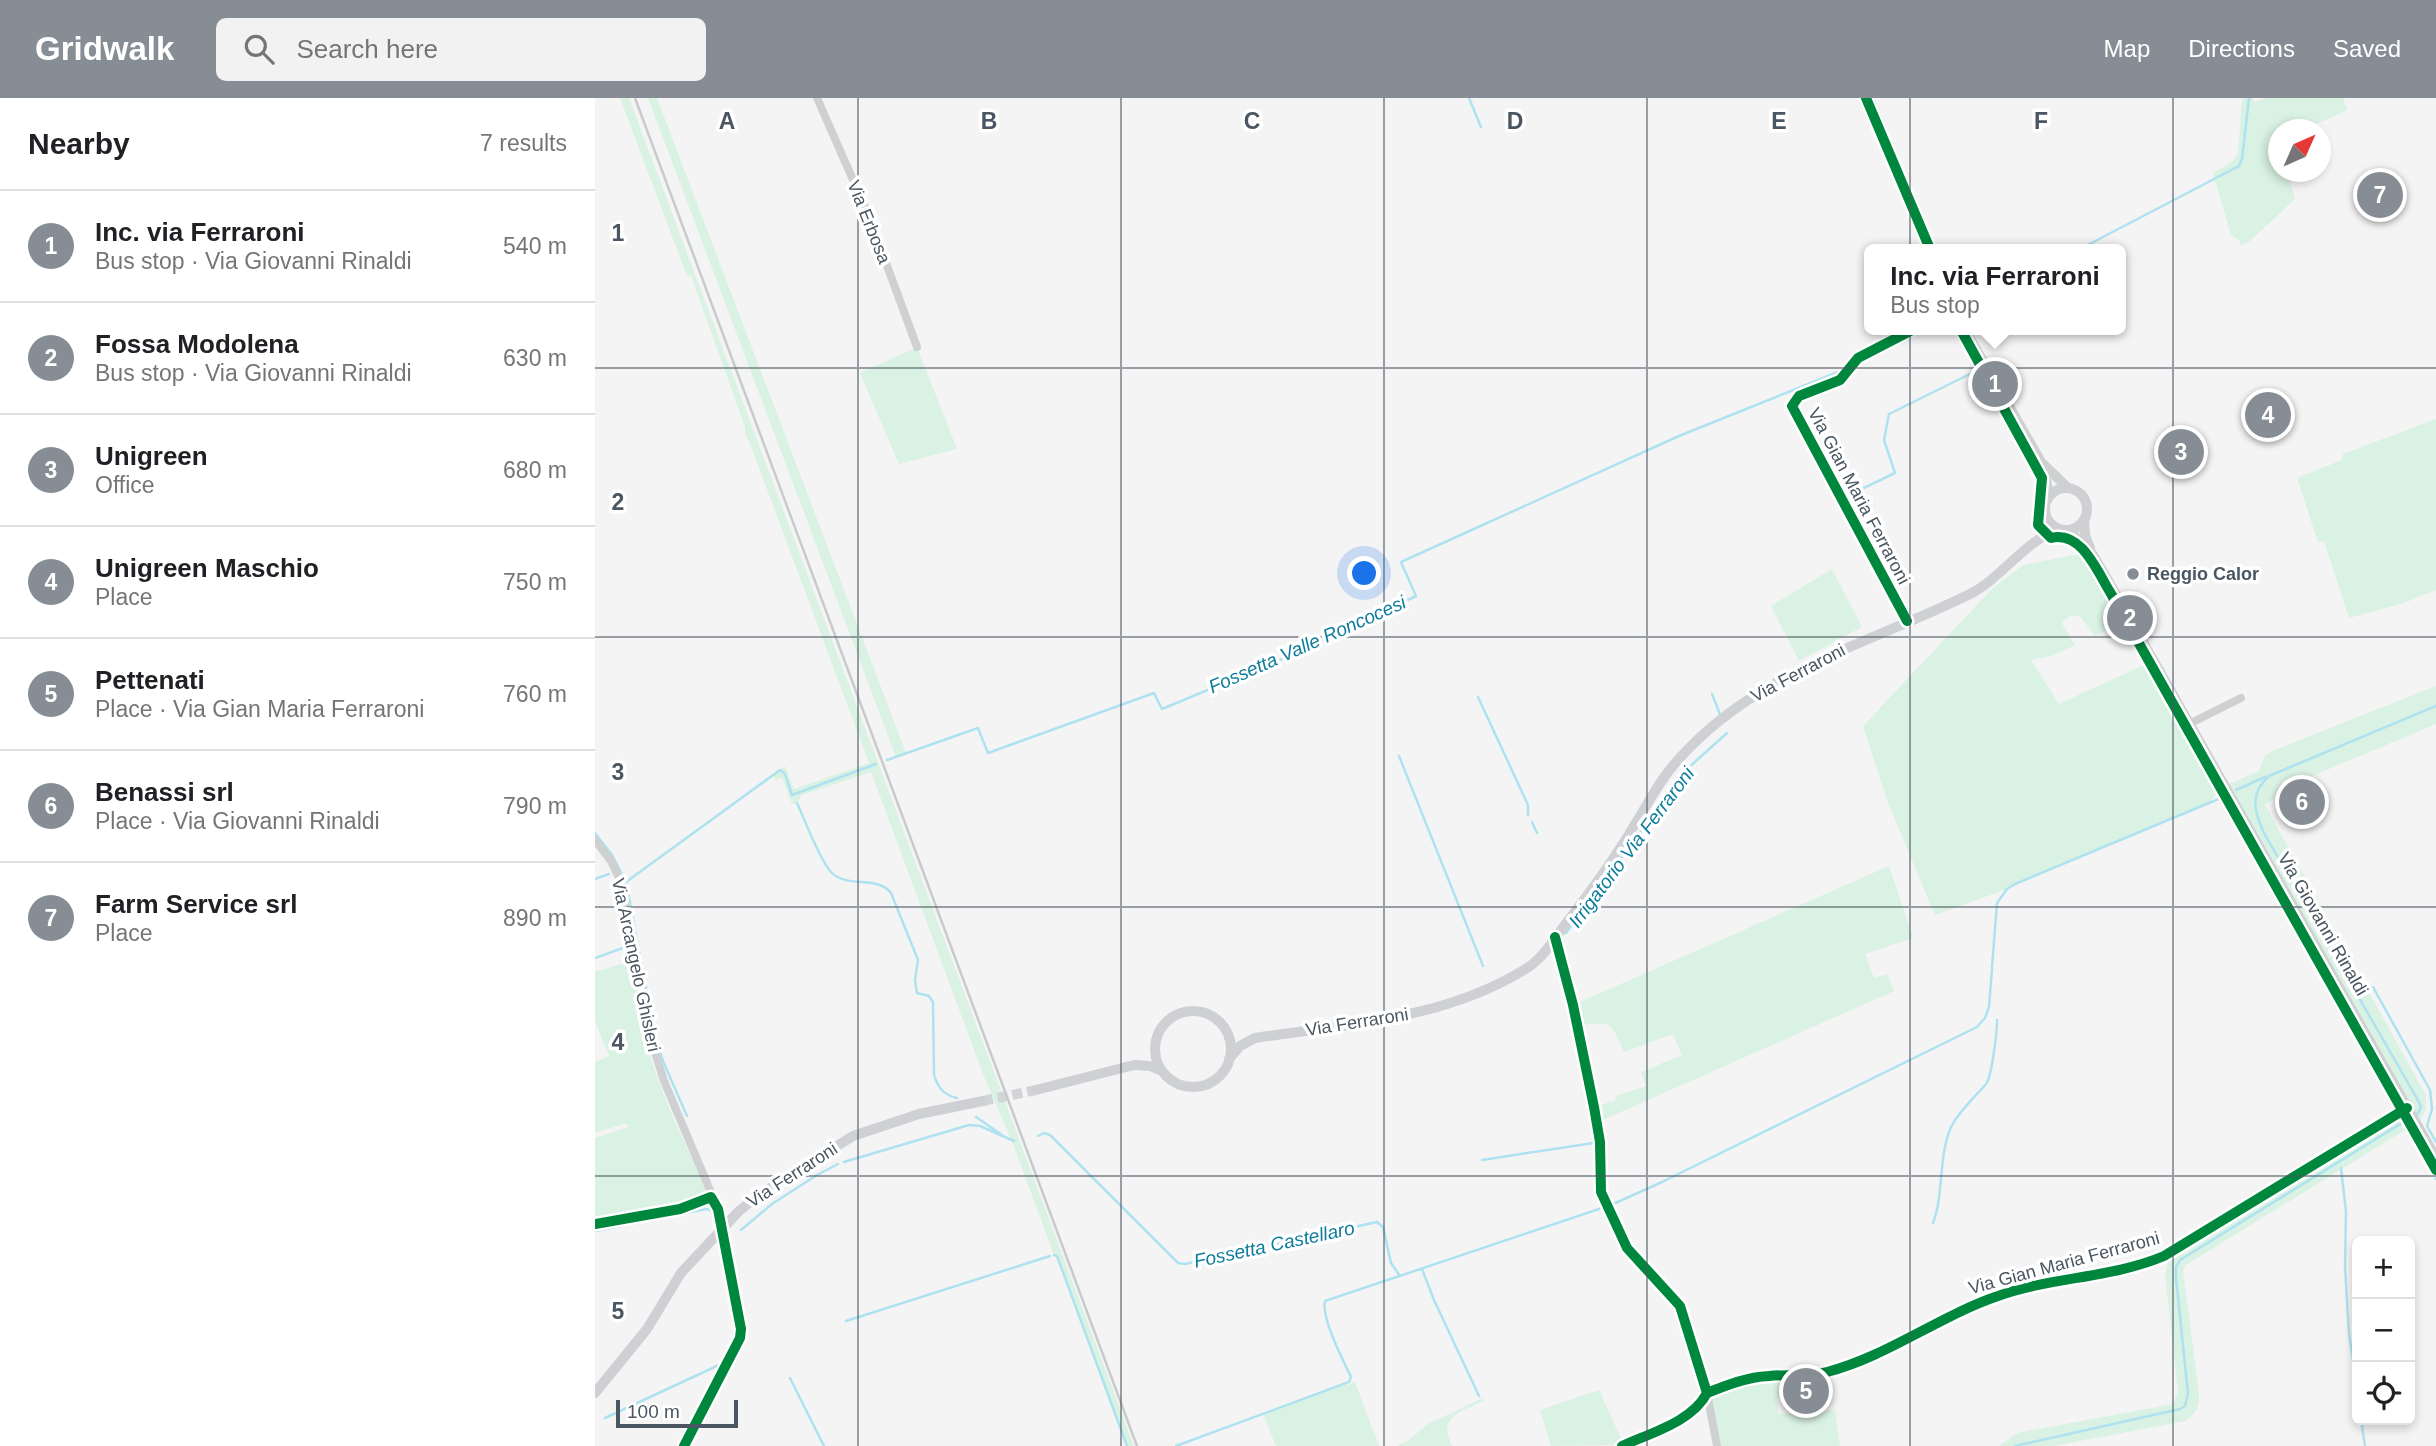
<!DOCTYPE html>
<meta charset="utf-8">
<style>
body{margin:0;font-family:Helvetica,sans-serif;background:#f2f2f2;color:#202124}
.controls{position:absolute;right:21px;bottom:21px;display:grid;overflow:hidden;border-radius:10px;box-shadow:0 4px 10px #0003}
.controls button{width:63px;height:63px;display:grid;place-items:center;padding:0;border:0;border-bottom:2px solid #e0e0e0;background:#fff;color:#202124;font:35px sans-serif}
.compass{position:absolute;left:1673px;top:21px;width:63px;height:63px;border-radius:50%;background:#fff;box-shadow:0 4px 10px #0003;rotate:45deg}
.scale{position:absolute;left:21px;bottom:18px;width:122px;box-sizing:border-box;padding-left:7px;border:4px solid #4a5661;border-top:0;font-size:19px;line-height:24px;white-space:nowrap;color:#4a5661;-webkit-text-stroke:5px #fff;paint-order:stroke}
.you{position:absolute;left:770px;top:476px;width:24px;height:24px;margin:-18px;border:5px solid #fff;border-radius:50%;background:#1a73e8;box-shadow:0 0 0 10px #1a73e833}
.badge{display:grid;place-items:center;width:46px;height:46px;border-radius:50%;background:#868d94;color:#fff;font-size:23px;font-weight:700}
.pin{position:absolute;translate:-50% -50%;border:4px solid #fff;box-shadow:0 2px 7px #0006}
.popup{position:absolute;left:1269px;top:146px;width:262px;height:91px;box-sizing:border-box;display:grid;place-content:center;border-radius:10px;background:#fff;filter:drop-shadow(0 2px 5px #0005);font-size:23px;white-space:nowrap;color:#757577}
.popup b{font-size:26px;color:#202124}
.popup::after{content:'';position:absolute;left:50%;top:100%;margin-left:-14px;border:14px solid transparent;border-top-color:#fff}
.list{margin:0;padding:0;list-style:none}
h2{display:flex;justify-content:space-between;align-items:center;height:91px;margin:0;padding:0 28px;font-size:30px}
h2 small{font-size:23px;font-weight:400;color:#757577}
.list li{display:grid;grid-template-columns:46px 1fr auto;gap:21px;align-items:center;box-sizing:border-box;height:112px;padding:0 28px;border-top:2px solid #e0e0e0}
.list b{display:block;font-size:26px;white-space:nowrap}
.list p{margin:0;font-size:23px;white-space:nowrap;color:#757577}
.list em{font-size:23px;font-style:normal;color:#757577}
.icon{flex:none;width:38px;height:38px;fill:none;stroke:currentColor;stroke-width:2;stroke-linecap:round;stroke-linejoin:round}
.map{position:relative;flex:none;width:1841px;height:1348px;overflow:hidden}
header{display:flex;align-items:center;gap:42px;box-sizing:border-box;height:98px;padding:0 35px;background:#868d94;color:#fff}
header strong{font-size:33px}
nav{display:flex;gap:38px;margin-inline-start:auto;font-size:24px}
.search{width:490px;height:63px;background:#f2f2f2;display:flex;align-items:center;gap:18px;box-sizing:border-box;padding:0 24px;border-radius:10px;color:#757577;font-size:26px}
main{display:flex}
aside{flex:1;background:#fff}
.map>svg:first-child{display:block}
</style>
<header>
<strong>Gridwalk</strong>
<div class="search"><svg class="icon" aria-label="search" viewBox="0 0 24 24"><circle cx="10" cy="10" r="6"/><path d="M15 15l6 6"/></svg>Search here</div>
<nav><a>Map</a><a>Directions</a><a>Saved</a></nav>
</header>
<main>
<aside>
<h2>Nearby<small>7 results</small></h2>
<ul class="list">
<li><span class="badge">1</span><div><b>Inc. via Ferraroni</b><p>Bus stop · Via Giovanni Rinaldi</p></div><em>540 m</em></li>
<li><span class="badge">2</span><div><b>Fossa Modolena</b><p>Bus stop · Via Giovanni Rinaldi</p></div><em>630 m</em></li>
<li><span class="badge">3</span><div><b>Unigreen</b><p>Office</p></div><em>680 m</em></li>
<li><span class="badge">4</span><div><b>Unigreen Maschio</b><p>Place</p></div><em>750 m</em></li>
<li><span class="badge">5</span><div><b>Pettenati</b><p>Place · Via Gian Maria Ferraroni</p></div><em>760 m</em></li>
<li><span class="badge">6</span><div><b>Benassi srl</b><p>Place · Via Giovanni Rinaldi</p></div><em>790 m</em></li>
<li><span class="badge">7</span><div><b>Farm Service srl</b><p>Place</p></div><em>890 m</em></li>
</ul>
</aside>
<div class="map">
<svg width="1841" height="1348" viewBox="0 0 1841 1348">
<rect width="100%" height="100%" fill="#f4f4f4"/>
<!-- green -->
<path fill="#d9f2e3" d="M25 0H34L539 1348H531L462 1158 459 1157 418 1046 388 976 276 674 207 697 202 705 197 706 187 680 181 682 178 678 190 668 199 691 274 665 154 343 150 337V329L96 178H92Z
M53 0H62L311 655 301 659Z
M1647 0H1658L1659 4 1672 0H1748L1752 12 1711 31 1684 32V74H1692L1700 101 1655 143 1646 147 1644 142 1636 137 1618 75 1637 64 1643 56Z
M322 249 362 351 304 366 265 275Z
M1841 321V492L1809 505 1754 520 1729 443 1723 444 1702 380 1747 362 1748 356Z
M1485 456 1525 525 1500 538 1485 518H1475L1466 524 1480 547 1460 557 1436 562 1464 606 1549 567 1623 694 1614 705 1420 786 1412 791 1340 817 1293 705 1268 628 1397 491 1428 467Z
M1237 471 1267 529 1204 563 1176 508Z
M1841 588V626L1710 681 1700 679 1688 683 1679 701 1670 707 1831 997V1012L1825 1022 1634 686 1664 673 1669 659 1677 653Z
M1294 768 1318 840 1270 856 1279 880 1292 876 1299 893 1001 1025 999 1009 1020 1003 1021 998 1051 988 1046 974 1087 957 1078 936 1029 954C1015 921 1017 925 982 927L978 907Z
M37 863 52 923 47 925C56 974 88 1045 112 1089L106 1100 88 1108 0 1124V1040L33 1029 32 1025 0 1035V964L14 958 0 923V874Z
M1810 1015 1818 1027 1591 1167 1588 1173 1604 1295C1604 1309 1602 1315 1590 1323L1459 1348H1404L1422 1335 1578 1306 1583 1293 1570 1176 1576 1154Z
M1187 1277 1189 1299 1182 1300 1183 1316 1200 1315 1201 1317 1240 1312 1245 1348H1122L1112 1295 1134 1286Z
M760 1284 784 1348H681L668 1316Z
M1004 1292 1029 1347 956 1348 945 1312Z
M888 1300 889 1303C878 1308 853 1316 852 1331 852 1336 855 1343 857 1348H802L814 1342 833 1326Z"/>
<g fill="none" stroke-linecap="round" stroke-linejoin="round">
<!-- stream -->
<path stroke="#aee2f0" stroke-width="2.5" d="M874 0 886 29
M1278 0 1341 151
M1485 151 1644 68 1647 61 1654 0
M1261 268 1331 232
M1250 399 1300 375 1289 342 1294 316 1383 272
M1117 596 1126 619
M883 599 933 707V717
M804 658 888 868
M292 662 383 630 393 655 559 595 567 611 692 559 821 498 806 464 1084 338 1248 272
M1641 692 1670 679
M202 705C210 722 224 761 236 774 252 791 283 777 296 795L323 862 320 882 322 895 334 898 338 904 339 977C343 990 349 997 362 1000
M937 724 942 735
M0 735 17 757 31 784 58 928
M0 781 14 776
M31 784 185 672 190 676 197 697 281 666
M971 835 1091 672 1132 635
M0 860 36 847
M1778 889 1835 992 1837 1011 1832 1028 1841 1044
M982 905 984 916
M59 935 68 963 92 1018
M381 1019 407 1037
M1811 1023 1817 1038 1841 1081
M443 1038 449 1035 455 1037 583 1165 590 1166 782 1124 788 1129 796 1165 805 1178
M887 1062 1005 1044
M249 1064 374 1027 385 1028 419 1043
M1746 1070 1751 1114 1750 1169 1754 1236 1762 1288
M1016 1107 1067 1084 1382 929 1390 920 1394 909 1402 805 1412 791 1420 786 1626 700
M1338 1125C1349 1097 1343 1059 1356 1029 1364 1013 1380 999 1391 986 1397 978 1402 934 1402 922
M146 1132 177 1106 222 1077 243 1066
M1 1133 111 1111 116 1112 122 1126
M459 1157 462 1158 532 1348
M827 1171 839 1202 884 1298
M135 1193 141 1235
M251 1223 455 1158
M1105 1257 1114 1285
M195 1280 229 1348
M10 1320 124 1267 136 1251
M1766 1322 1770 1348
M581 1348 754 1284 756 1279C748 1262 726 1220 730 1203L1007 1110
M1420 1348 1585 1311 1590 1308 1593 1296 1581 1180V1169L1585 1162 1823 1015 1826 1009 1824 1004 1669 735C1659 713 1654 696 1674 678L1841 608"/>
<!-- secondary-tunnel -->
<path stroke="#d2d4d7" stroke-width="10" stroke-dasharray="10 5" stroke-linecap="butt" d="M388 1003 441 992"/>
<!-- minor -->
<path stroke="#ced0d2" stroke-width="8" d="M222 0 273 116 322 249
M1312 523 1197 308 1204 298 1245 282 1263 260 1317 232
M1594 626 1646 600
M0 742 16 763 25 782 56 941 69 983 123 1111 146 1231 141 1251 89 1348
M960 839 978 907 999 1009 1005 1044 1006 1094 1032 1150 1079 1199 1087 1211 1112 1295 1122 1348
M0 1126 85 1111 116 1099
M1027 1348C1055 1335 1097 1324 1112 1295 1132 1287 1152 1279 1174 1278 1193 1276 1213 1279 1232 1274 1293 1258 1344 1218 1403 1198 1456 1179 1517 1180 1569 1158L1812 1010"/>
<!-- tertiary -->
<path stroke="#ced0d2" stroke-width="10" d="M1271 0 1335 151
M1370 232 1446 364 1472 389
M1449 371 1454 398
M1489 422 1490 437 1495 450
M1474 432 1498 457 1507 472 1841 1060"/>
<!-- secondary -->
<path stroke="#ced0d4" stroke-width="10" d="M1450 411a21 21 0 1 1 42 0a21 21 0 1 1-42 0Z
M560 951a38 38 0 1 1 76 0a38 38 0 1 1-76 0Z
M634 961 645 948 660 940C753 926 854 921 935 868 949 858 959 842 969 828 994 796 1018 763 1039 728 1053 706 1065 681 1083 662 1160 574 1274 546 1375 496 1408 479 1430 442 1465 431
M441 992 539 967 555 968 567 973
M0 1295 52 1231 86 1175 143 1114 161 1099 258 1038 324 1016 388 1003"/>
<!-- rail -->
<path stroke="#c9cacc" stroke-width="2.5" d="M40 0 542 1348"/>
<!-- cycleway casing -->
<g stroke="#fff" stroke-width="15">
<path id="cycleway" d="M1271 0 1335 151
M1366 232 1447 380 1443 427 1456 440C1486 432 1502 473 1515 494L1841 1072
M1312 523 1197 308 1204 298 1245 282 1263 260 1317 232
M960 839 978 907 999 1009 1005 1044 1006 1094 1032 1150 1085 1208 1112 1295
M0 1126 85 1111 116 1099 123 1111 146 1231 145 1240 89 1348
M1027 1348C1055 1335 1097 1324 1112 1295 1132 1287 1152 1279 1174 1278 1193 1276 1213 1279 1232 1274 1293 1258 1344 1218 1403 1198 1456 1179 1517 1180 1569 1158L1812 1010"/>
</g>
<!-- cycleway -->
<use href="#cycleway" stroke="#00873e" stroke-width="10"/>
</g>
<!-- grid -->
<path fill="none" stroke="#4a5661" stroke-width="2" stroke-opacity="0.55" d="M263 0V1348M526 0V1348M789 0V1348M1052 0V1348M1315 0V1348M1578 0V1348M0 270H1841M0 539H1841M0 809H1841M0 1078H1841"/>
<!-- markers -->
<circle fill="#868d94" stroke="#fff" stroke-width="2.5" cx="1538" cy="476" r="7"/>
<g text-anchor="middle" stroke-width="7" stroke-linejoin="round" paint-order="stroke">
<!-- street labels -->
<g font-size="18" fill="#4a5661" stroke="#fff">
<text transform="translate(274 124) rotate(68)" y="6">Via Erbosa</text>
<text transform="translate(1264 398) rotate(62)" y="6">Via Gian Maria Ferraroni</text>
<text transform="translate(1203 575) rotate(-28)" y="6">Via Ferraroni</text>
<text transform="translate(1728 826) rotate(60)" y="6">Via Giovanni Rinaldi</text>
<text transform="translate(41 867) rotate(78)" y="6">Via Arcangelo Ghisleri</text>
<text transform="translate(762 924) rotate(-9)" y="6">Via Ferraroni</text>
<text transform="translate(197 1077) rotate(-33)" y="6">Via Ferraroni</text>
<text transform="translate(1469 1165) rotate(-15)" y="6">Via Gian Maria Ferraroni</text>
</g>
<!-- poi labels -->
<g font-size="18" font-weight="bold" fill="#4a5661" stroke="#fff" text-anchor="start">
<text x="1552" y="482">Reggio Calor</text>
</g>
<!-- water labels -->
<g font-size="19" font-style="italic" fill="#0c7c9b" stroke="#fff">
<text transform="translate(712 546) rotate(-24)" y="7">Fossetta Valle Roncocesi</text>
<text transform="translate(1036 749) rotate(-53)" y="7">Irrigatorio Via Ferraroni</text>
<text transform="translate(679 1146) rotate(-12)" y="7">Fossetta Castellaro</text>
</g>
</g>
<g font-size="23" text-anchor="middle" font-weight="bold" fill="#4a5661" stroke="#fff" stroke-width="7" stroke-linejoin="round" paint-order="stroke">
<text x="132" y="31">A</text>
<text x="394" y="31">B</text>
<text x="657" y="31">C</text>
<text x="920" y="31">D</text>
<text x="1184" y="31">E</text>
<text x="1446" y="31">F</text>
<text x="23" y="143">1</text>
<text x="23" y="412">2</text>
<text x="23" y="682">3</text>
<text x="23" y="952">4</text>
<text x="23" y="1221">5</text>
</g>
</svg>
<div class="controls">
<button>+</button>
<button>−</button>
<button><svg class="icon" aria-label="locate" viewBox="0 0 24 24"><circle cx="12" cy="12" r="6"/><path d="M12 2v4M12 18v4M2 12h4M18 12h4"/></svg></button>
</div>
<svg class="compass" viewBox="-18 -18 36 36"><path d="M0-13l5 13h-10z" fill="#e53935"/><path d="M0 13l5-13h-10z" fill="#757577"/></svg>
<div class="scale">100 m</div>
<div class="you"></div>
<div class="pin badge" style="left:1400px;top:286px">1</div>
<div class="popup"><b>Inc. via Ferraroni</b>Bus stop</div>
<div class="pin badge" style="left:1535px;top:520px">2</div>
<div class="pin badge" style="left:1586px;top:354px">3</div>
<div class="pin badge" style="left:1673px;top:317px">4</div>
<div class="pin badge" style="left:1211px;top:1293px">5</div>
<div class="pin badge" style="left:1707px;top:704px">6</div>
<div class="pin badge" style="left:1785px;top:97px">7</div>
</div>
</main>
